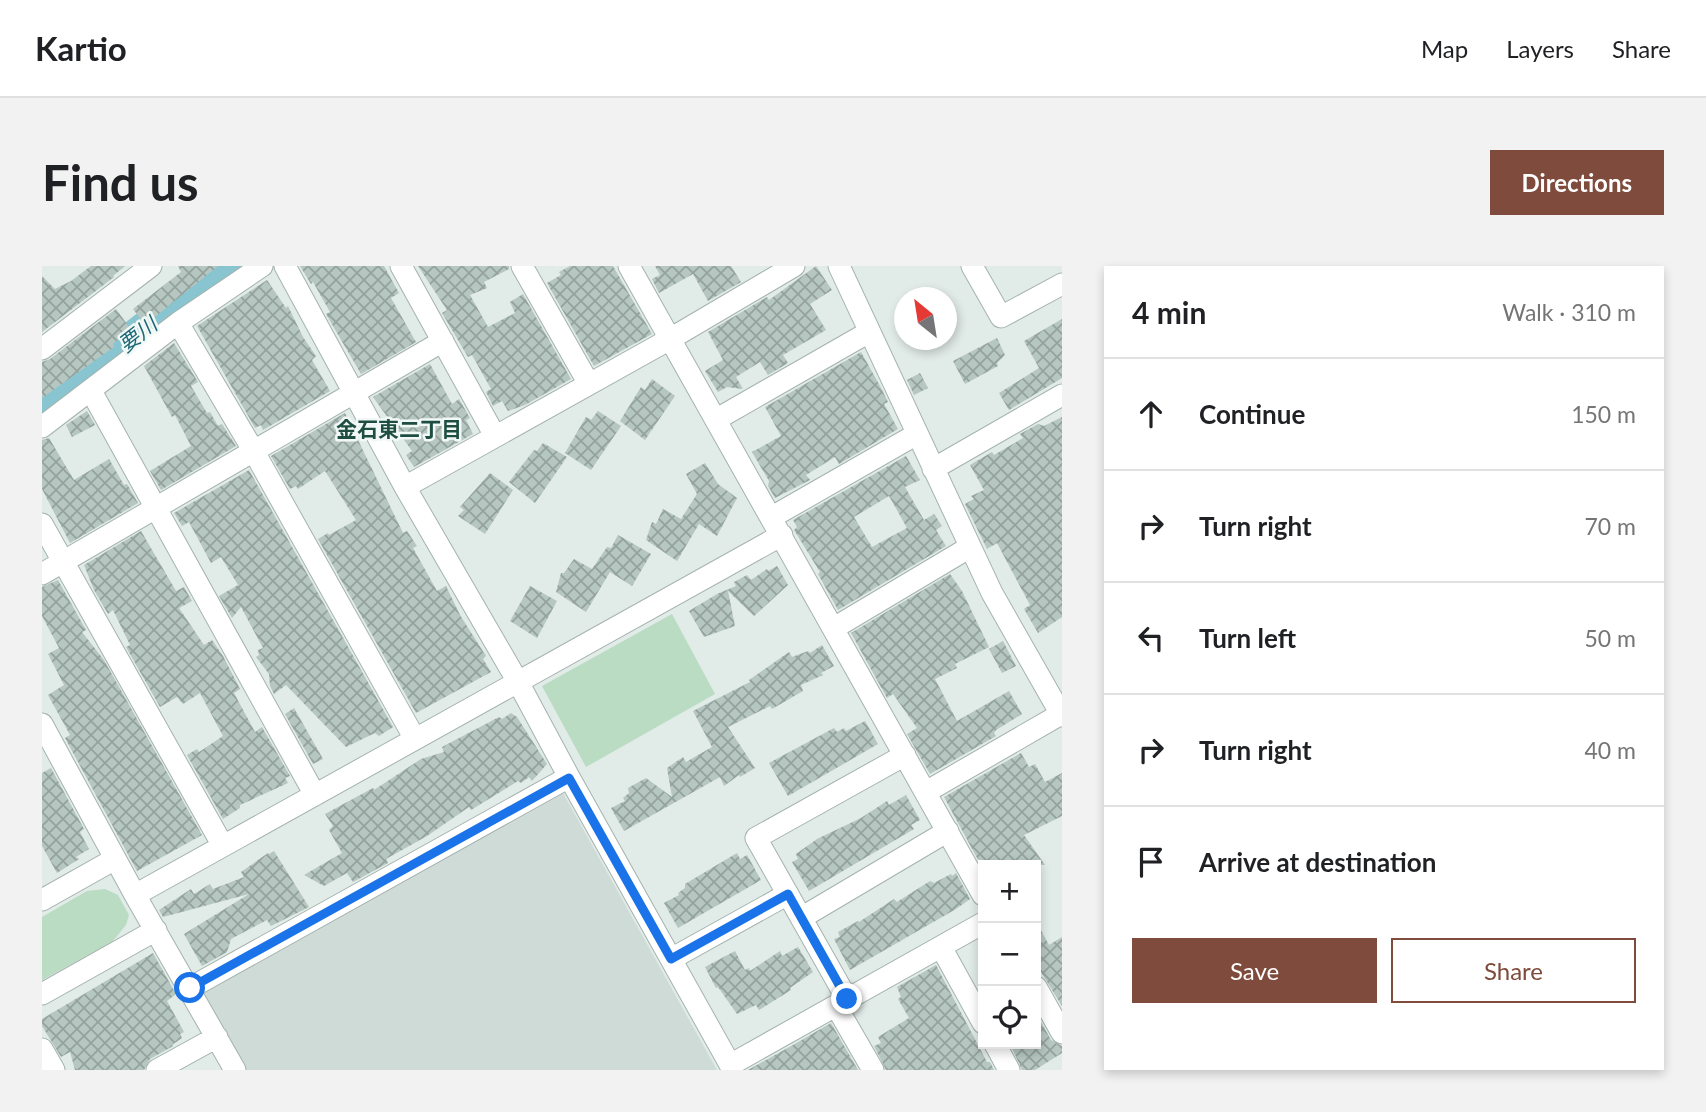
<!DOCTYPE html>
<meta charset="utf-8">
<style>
body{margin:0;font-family:Lato,"Noto Sans JP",sans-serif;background:#f2f2f2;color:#202124}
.controls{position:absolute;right:21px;bottom:21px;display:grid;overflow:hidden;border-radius:0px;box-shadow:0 4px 10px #0003}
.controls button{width:63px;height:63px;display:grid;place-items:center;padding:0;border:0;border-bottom:2px solid #e0e0e0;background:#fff;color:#202124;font:35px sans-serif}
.compass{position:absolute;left:852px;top:21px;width:63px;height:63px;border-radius:50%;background:#fff;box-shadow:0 4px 10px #0003;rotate:330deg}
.stop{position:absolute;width:21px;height:21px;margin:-16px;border:5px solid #1a73e8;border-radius:50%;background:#fff}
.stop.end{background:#1a73e8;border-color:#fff;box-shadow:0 2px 7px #0008}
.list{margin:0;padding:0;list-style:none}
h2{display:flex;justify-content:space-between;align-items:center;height:91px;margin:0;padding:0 28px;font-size:30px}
h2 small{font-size:23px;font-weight:400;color:#757577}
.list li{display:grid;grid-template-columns:46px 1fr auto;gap:21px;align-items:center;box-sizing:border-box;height:112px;padding:0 28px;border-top:2px solid #e0e0e0}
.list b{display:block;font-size:26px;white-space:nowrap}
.list em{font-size:23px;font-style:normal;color:#757577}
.actions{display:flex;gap:14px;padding:21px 28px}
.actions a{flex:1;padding:16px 0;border:2px solid #7e4b3c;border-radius:0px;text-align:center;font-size:24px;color:#7e4b3c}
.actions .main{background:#7e4b3c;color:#fff}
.icon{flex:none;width:38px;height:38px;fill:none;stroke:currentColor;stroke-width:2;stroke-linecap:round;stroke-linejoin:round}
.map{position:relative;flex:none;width:1020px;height:804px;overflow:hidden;border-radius:0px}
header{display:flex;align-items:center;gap:42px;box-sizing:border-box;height:98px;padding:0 35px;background:#fff;border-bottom:2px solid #e0e0e0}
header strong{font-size:33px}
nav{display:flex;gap:38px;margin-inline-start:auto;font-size:24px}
.intro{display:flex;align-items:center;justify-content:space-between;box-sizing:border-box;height:168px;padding:0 42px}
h1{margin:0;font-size:49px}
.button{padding:18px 32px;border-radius:0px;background:#7e4b3c;color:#fff;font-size:24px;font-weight:700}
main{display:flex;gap:42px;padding:0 42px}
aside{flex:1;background:#fff;border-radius:0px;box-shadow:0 4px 10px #0003}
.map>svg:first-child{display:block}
</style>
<header>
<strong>Kartio</strong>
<nav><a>Map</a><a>Layers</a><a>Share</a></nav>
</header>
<div class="intro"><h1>Find us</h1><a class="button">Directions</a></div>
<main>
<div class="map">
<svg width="1020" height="804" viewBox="0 0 1020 804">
<defs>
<pattern id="building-cross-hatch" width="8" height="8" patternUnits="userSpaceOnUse" patternTransform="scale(1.75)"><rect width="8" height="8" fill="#b6c6c0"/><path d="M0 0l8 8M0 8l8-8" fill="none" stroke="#94a29d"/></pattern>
</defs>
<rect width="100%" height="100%" fill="#e1ebe7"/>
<!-- built -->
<path fill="#cfdbd6" d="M520 525 675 804H202L157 725Z"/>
<!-- park -->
<path fill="#badcc3" d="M630 348 673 428 544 501 500 420Z
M63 623 76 629 87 649 84 659 70 676 0 714V651L45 625Z"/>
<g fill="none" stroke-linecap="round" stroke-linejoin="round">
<!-- river -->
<path stroke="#89c5d0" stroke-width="35" d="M0 143 128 44 195 0"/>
</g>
<!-- building -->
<path fill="url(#building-cross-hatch)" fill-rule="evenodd" d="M49 0H83L71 10 72 11 0 66V10L13 23 29 15Z
M136 0H176L103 59 91 43 139 6Z
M258 0H342L357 27 349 32 374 76 319 108 284 48 288 46 271 16 269 18Z
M376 0H467V3L442 16 445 22 428 29 446 61 473 47 468 36 481 28 529 113 483 139 466 145 460 135 451 140 444 126 449 123 430 89 426 91 400 47 405 44Z
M528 0H571L610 68 552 100 505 17 519 9 517 6Z
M613 0H689L699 16 666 35 651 8 617 27 610 13 618 9Z
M774 0 790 24 768 38 784 64 741 89 746 97 726 109 718 96 694 111 701 123 685 121 676 126 663 105 681 94 666 66 725 31 727 34Z
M225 14 244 42 246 40 261 71 274 90 270 94 288 125 221 164 219 159 213 162 155 60Z
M74 43 88 62 71 78 72 81 0 132V96L8 93Z
M1020 53V112L967 144 957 127 997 102 982 75Z
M955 72 963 89 955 97 956 100 923 118 911 95Z
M132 77 156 116 149 120 165 147 168 146 176 160 180 158 194 180 119 224 108 205 149 180 133 149 130 151 102 100Z
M819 86 838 120 846 136 842 138 856 163 797 198 793 191 764 209 768 214 733 232 726 220 727 215 710 186 739 170 723 141Z
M388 98 410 138 417 133 428 152 424 154 431 168 372 201 364 189 370 185 331 131Z
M878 107 886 122 872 129 865 114Z
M610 113 633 130 603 174 578 155 599 121 603 124Z
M45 145 53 159 30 171 24 159Z
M556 145 579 160 549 204 523 187 544 151 549 154Z
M303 147 361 267 365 265 375 280 371 282 395 325 404 320 418 349 444 390 441 393 449 406 374 447 276 273 286 267 287 269 314 254 283 205 256 223 254 220 248 223 229 190Z
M1020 151V351L996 367 982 343 988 339 955 277 945 283 923 238 932 233 929 230 942 224 928 199 950 186 952 189 981 172 978 168 996 158 1002 160Z
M7 172 32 214 67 193 82 219 85 218 96 237 28 277 0 223V174Z
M501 177 525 191 493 237 467 216 492 184 495 185Z
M864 190 878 214 863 221 882 254 892 248 900 260 894 264 904 280 796 344 776 308 778 306 752 264 755 261 751 254ZM847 230 865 262 830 281 812 251Z
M663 197 676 218 695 232 675 270 657 258 635 295 604 274 610 256 614 258 621 243 639 253 655 228 644 208Z
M207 204 351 461 337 470 333 467 304 481 244 419 232 428 228 420 227 408 214 391 217 389 216 384 221 382 199 341 190 352 177 330 196 319 179 291 169 297 147 256 140 260 132 247Z
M448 207 471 224 443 268 416 250 422 244 418 241Z
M99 265 134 325 142 321 150 335 137 342 162 379 170 374 181 390 198 423 192 427 213 466 220 461 248 510 243 512 246 517 198 539V542L181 553 145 489 155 483 157 486 181 470 158 427 141 438 135 431 118 441 84 381 88 379 71 344 66 348 52 324 42 299Z
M576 269 609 288 590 320 568 306 544 346 514 326 519 307H522L532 293 550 303 565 281 569 282Z
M735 300 746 319 712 350 686 325 693 360 662 371 647 345 675 328 694 320 692 316 705 309 709 314 725 303 726 305Z
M908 308 920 325 947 381 913 398 915 402 893 413 915 455 967 425 980 448 954 464 952 467 954 470 888 508 865 468 875 462 851 428 845 432 809 367Z
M16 314 44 364 40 366 62 394 160 569 95 605 23 472 28 469 6 429 22 419 6 388 17 382 0 350V321Z
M488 320 515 335 495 372 468 355Z
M961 375 974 400 960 407 947 383Z
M780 379 792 400 779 407 781 409 759 419 761 425 730 443 728 440 686 461 713 502 698 511 697 509 682 520 678 511 582 565 569 542 583 535 581 532 587 527 586 522 604 512 630 531 625 502 641 491 644 496 670 481 651 445 708 416 707 414 747 386 750 391 766 385 768 387Z
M252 442 281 493 271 498 243 448Z
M469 447 475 451 505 498 490 515 487 511 479 517 476 515 429 544 427 541 385 570 344 593 346 597 311 616 305 607 282 620 262 609 300 587 287 564 291 560 283 548 331 522 332 524 379 493 402 486 400 481 457 451 460 453Z
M823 455 836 478 746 530 727 497 792 462 795 466 802 462 804 465Z
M979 487 987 501 993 498 1003 516 1020 507V550L982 569 1003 599H941V603L902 531Z
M9 502 42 563 38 566 47 583 34 591 37 593 15 607 0 580V507Z
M864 529 878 554 869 559 872 563 767 625 750 596 756 593 754 588 775 573 819 552 845 535 847 539Z
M232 585 267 641 229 660 225 654 189 673 185 686 160 700 142 668 207 628 121 651 117 644 149 623 152 628 168 618 171 623 202 611 199 606 226 587 227 588Z
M695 587 698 593 705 589 719 614 636 662 622 637 637 629 636 627 643 622V618Z
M914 607 928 633 914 643 808 704 792 673 798 671 796 666 816 655 817 656 852 633 855 636 888 615 892 617 909 608 910 610Z
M994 655 1007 679 1020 671V740L994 698Z
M756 681 771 706 748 722 749 724 717 744 714 739 695 748 676 721 674 722 663 701 693 685 703 704 707 702 708 705 738 685 740 690Z
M111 687 134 728 125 735 142 766 138 768 140 772 130 779 131 780 108 793 102 804H33L28 786 19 791 0 760V753Z
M894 699 945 796H948L952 804H844L832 780 839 777 836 771 867 752 856 733 859 731 855 721Z
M994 747 1009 774 1020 780V787L993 804H980L968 778H994Z
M789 757 816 804H706L751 779Z"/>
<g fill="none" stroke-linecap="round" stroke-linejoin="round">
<!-- minor casing -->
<g stroke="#a4b3ae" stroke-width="23">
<path id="minor" d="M243 0 363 221 476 416 527 511 691 804
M359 0 453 170
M480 0 547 118
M587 0 941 629
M797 0 950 327 1020 450
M930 0 959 51 1020 18
M136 57 211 184 373 473
M0 83 109 0
M49 125 273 529
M675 153 827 66
M0 161 136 57 220 0
M891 203 1020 129
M363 221 628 73 752 0
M730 251 875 168
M0 258 181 580
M0 308 401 75
M792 362 928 281
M0 458 93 629 193 804
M884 526 1019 448
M93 629 740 269
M0 634 73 593
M759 652 906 565
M899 681 941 757
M629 693 746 628
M994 721 1020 767
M148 722 527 511
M0 728 114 664
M805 733 714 572 863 489
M794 740 831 804
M953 778 967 804
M0 783 12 804
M688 799 941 657
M115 804 175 771"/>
</g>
<!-- minor -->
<use href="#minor" stroke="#fff" stroke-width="21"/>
</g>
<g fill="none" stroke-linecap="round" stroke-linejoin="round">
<!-- route -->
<path stroke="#1a73e8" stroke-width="9" d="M148 722 527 512 629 693 746 628 805 733"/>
</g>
<g text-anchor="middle" stroke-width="5" stroke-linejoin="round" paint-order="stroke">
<!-- water labels -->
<g font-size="21" font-style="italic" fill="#1c6877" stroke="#f1f8f5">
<text transform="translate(96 69) rotate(-38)" y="7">要川</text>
</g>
<!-- neighbourhood labels -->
<g font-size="21" font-weight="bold" fill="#1e4e42" stroke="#f1f8f5">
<text x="357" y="171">金石東二丁目</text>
</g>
</g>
</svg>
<div class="controls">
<button>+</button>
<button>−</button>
<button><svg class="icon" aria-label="locate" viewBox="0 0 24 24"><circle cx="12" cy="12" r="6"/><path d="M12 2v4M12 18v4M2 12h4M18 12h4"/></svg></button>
</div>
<svg class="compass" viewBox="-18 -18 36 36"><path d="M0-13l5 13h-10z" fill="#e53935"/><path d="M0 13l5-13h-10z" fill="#757577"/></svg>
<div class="stop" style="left:148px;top:722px"></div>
<div class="stop end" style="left:805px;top:733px"></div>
</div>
<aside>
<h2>4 min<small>Walk · 310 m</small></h2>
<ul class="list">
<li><svg class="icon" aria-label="ahead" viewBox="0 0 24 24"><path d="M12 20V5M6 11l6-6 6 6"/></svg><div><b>Continue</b></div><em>150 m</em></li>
<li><svg class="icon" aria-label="right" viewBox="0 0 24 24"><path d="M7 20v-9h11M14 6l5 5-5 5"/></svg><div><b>Turn right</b></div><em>70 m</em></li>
<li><svg class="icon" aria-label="left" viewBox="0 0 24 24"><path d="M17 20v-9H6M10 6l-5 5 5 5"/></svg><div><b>Turn left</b></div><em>50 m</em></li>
<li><svg class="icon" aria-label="right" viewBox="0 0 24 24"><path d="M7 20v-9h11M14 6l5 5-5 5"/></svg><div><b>Turn right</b></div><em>40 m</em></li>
<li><svg class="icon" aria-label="arrive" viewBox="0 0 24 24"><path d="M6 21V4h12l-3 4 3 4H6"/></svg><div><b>Arrive at destination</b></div></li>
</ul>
<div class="actions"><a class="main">Save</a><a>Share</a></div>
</aside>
</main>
